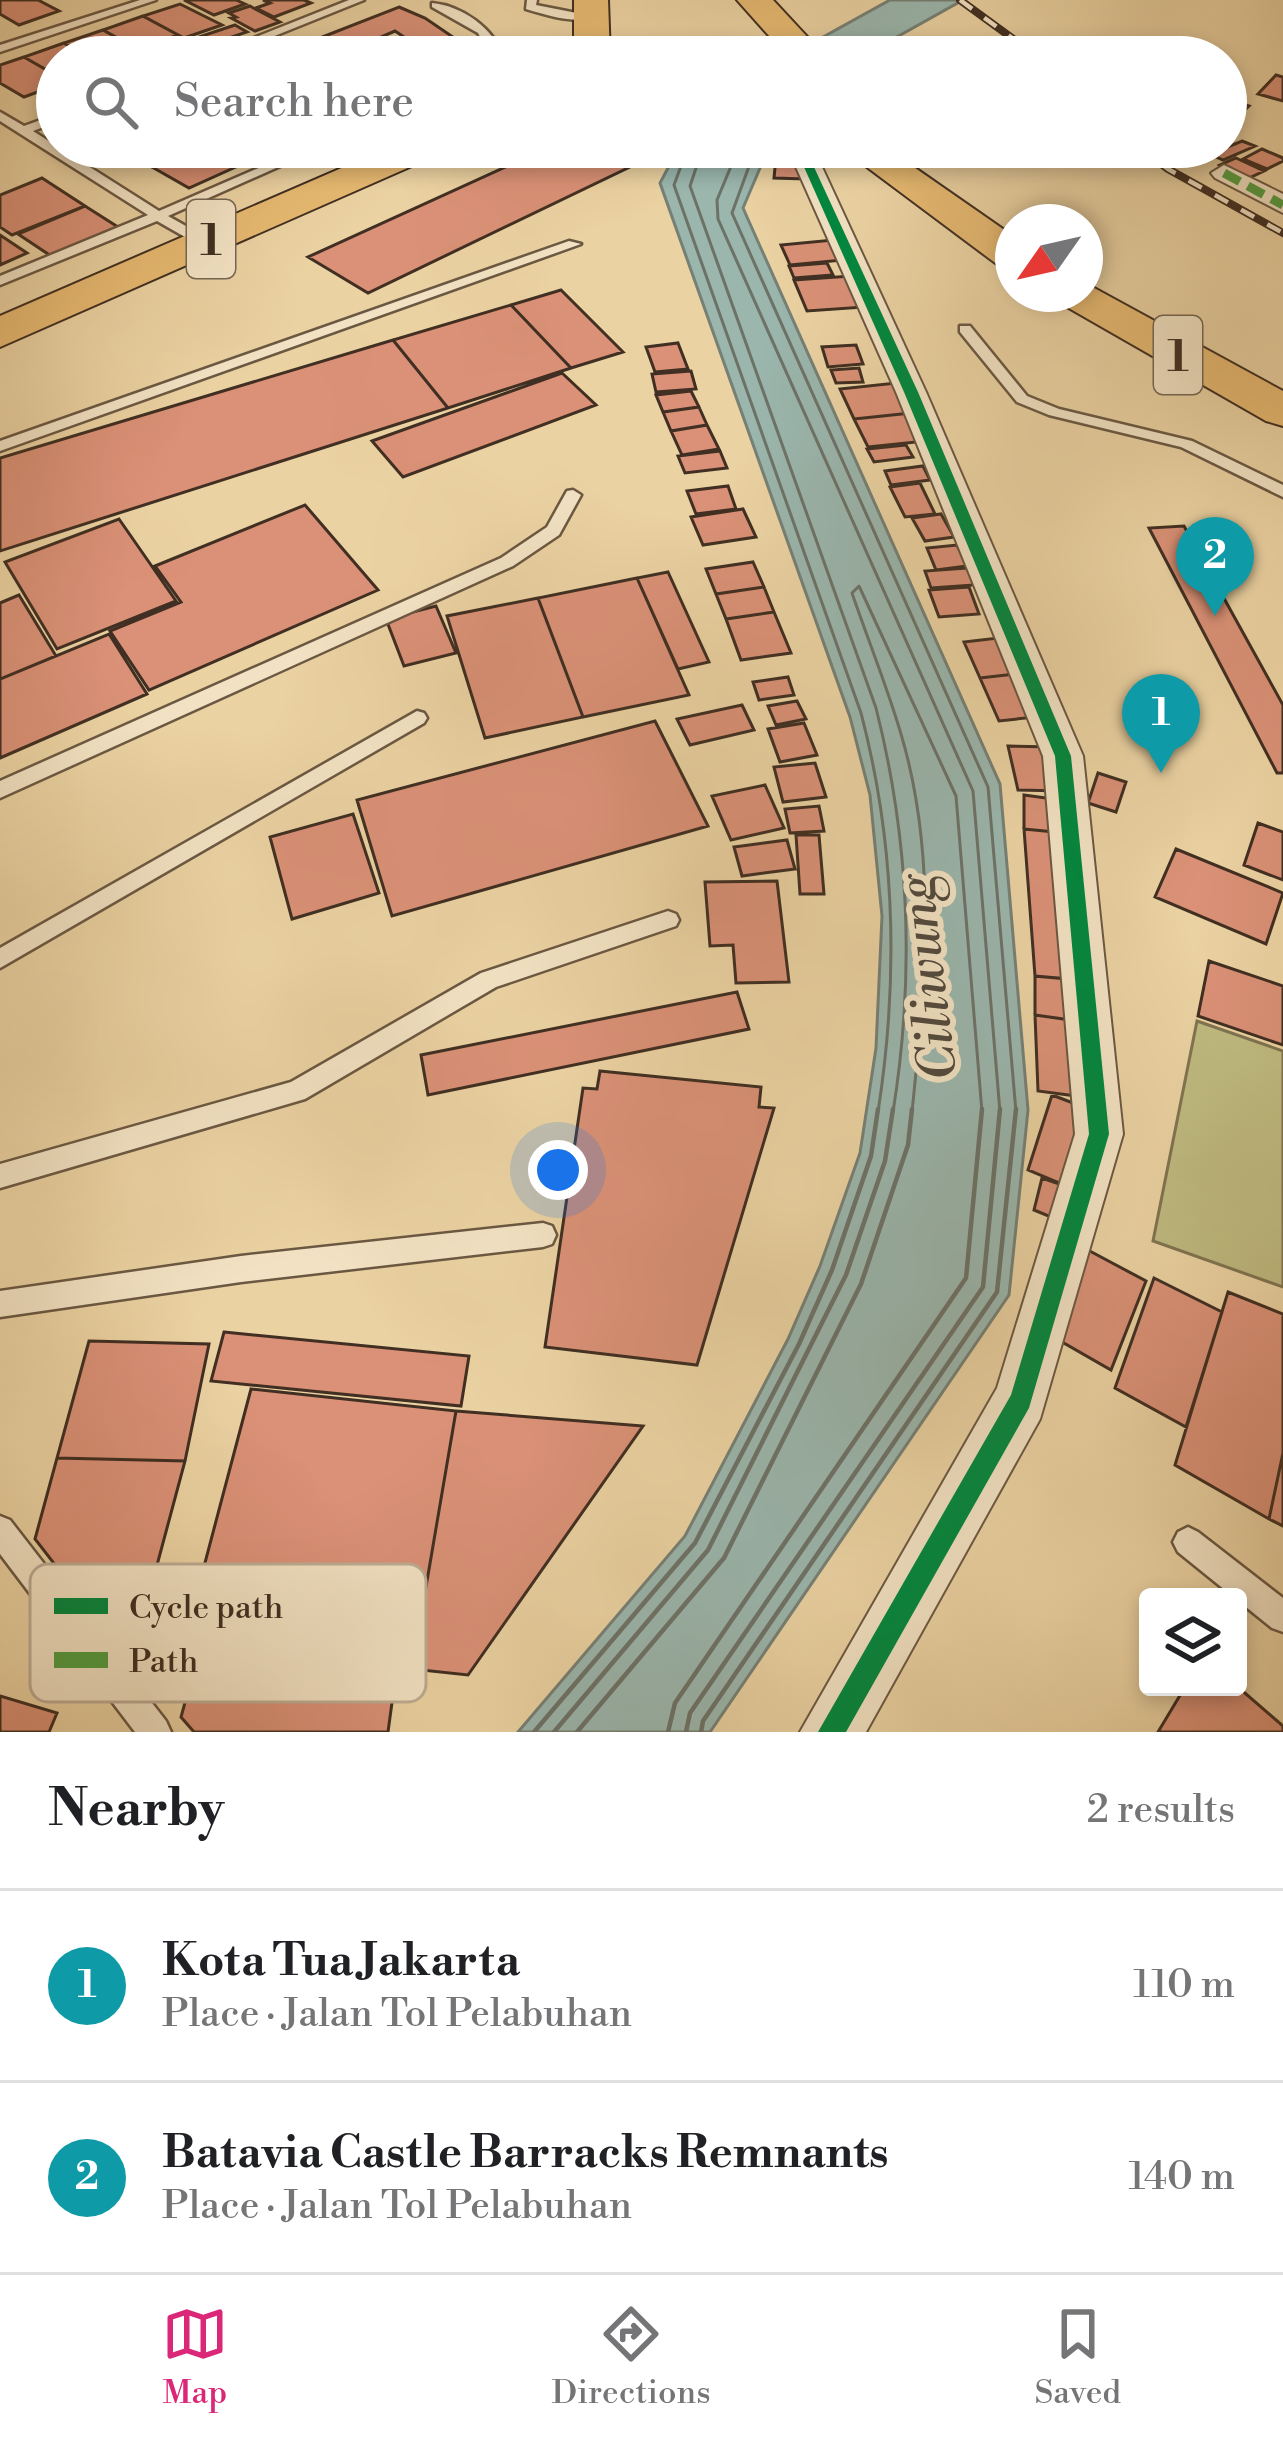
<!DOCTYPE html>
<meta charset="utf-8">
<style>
body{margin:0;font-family:"Libre Bodoni",serif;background:#f2f2f2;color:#202124}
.controls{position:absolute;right:36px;bottom:36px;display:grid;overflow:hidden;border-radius:12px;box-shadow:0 6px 18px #0003}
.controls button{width:108px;height:108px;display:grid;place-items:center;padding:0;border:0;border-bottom:3px solid #e0e0e0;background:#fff;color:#202124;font:60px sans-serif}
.compass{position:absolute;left:995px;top:204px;width:108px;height:108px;border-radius:50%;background:#fff;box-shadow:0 6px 18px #0003;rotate:236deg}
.you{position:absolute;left:558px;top:1170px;width:42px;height:42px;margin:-30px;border:9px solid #fff;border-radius:50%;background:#1a73e8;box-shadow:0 0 0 18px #1a73e833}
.badge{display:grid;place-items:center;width:78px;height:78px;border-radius:50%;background:#db2777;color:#fff;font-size:39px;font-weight:700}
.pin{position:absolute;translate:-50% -99px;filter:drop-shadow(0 3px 6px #0008)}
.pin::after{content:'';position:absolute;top:63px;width:42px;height:36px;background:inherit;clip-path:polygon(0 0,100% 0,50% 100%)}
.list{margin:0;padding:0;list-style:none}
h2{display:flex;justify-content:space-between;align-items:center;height:156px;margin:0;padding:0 48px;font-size:51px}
h2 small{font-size:39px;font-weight:400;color:#757577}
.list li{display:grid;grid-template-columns:78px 1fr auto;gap:36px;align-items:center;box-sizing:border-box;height:192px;padding:0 48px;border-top:3px solid #e0e0e0}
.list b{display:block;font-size:45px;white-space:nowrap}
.list p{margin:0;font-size:39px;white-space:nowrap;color:#757577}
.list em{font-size:39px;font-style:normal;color:#757577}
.icon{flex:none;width:66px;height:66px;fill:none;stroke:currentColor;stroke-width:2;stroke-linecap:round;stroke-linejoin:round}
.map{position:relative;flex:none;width:1283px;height:1732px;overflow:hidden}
.search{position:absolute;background:#fff;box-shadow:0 6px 18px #0003;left:36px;right:36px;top:36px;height:132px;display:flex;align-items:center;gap:30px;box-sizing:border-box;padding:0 42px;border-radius:66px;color:#757577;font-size:45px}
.sheet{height:540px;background:#fff}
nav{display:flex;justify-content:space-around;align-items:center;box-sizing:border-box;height:168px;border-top:3px solid #e0e0e0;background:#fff;font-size:33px;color:#757577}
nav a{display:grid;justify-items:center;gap:6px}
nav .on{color:#db2777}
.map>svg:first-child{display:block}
</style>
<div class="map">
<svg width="1283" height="1732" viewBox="0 0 1283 1732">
<rect width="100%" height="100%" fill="#ebd2a2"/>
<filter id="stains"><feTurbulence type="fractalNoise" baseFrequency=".00167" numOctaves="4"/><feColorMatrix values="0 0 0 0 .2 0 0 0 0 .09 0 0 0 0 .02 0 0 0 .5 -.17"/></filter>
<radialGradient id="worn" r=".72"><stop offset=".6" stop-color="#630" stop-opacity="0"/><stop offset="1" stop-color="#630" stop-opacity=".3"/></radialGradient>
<!-- green -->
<path fill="#beba80" stroke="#7f7451" stroke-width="3" d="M1197 1021 1283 1051V1287L1153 1241Z"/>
<!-- water -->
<path fill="#9ab6ad" stroke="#768075" stroke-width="3" d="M890 0H963L861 57H787Z
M679 147H769L743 208 1000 784 1028 1110 1009 1295 710 1732H518L685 1536 788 1339 820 1266 860 1153 876 1048 882 916 870 795 850 717 660 183Z"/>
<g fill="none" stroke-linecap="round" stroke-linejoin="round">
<!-- shore-far1 -->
<path stroke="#6d7268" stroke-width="3" d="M688 147 674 185 861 713C896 846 899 977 878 1112
M703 147 690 186 876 708C910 842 915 975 893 1112
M739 147 717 200 718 219 973 791 1000 1112
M756 147 732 213 988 787 1016 1112
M912 1112C925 985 938 858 901 734 887 686 868 640 852 593L859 586 956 796 982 1112"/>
<!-- shore -->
<path stroke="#6d7268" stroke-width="4.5" d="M534 1732 695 1543 799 1344 832 1270 871 1156 878 1109
M554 1732 708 1550 846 1275 885 1161 893 1109
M577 1732 724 1558 861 1284 908 1145 912 1109
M668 1732 675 1703 966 1278 982 1109
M686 1732 690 1713 983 1287 1000 1109
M701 1732 703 1721 997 1292 1016 1109"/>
</g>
<!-- building -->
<path fill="#da9177" stroke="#402f22" stroke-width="3" d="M0 0H38L59 11 19 25 0 14Z
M184 0H236L245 4 214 15Z
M263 0H304L311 3 274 17 256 8 270 3Z
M180 4 222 25 184 38 143 16Z
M250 6 257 10 280 22 255 31 231 18 236 17 229 13Z
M399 7 425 18 472 50 432 56 395 31 335 57H271Z
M143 16 178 35 138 49 103 30Z
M235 25 247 32 205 46 193 39Z
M103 30 138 49 115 57H89L64 43Z
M190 38 208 48 183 57H163L153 51Z
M64 43 89 57H57V76L24 57Z
M24 57 57 76V85L24 97 0 83V65Z
M1276 75 1283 77V101L1258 94Z
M1226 99 1249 106 1227 127H1226Z
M1242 141 1255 146 1223 160 1210 154Z
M151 147H200L152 167 131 156Z
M200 147H222L249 161 189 188 152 167Z
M222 147H281L249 161Z
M549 147H600L636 164 368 293 308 257Z
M1262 149 1283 158V161L1267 169 1243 159Z
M776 157 807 159 806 179 774 178Z
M1236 158 1264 171 1249 178 1220 165Z
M42 178 85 206 12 235 0 227V195Z
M85 206 118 227 51 256 18 234Z
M0 235 27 253 0 265Z
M833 240 843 260 790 265 781 245Z
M827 263 833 275 794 278 789 266Z
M851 276 865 307 807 311 794 280Z
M561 290 623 352 571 368 511 305Z
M511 305 571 368 448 408 393 340Z
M393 340 448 408 0 551V458Z
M678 343 688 369 655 372 646 347Z
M856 345 863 364 828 367 822 347Z
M859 368 863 382 836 383 831 370Z
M691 371 696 389 656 392 652 374Z
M562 373 596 405 403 477 372 441Z
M896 383 911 413 854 419 840 389Z
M691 391 699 407 663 412 656 395Z
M699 407 707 425 671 431 663 412Z
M911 413 926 441 868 447 854 419Z
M707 425 719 449 682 455 671 431Z
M906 445 913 457 874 462 867 449Z
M720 451 727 468 685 473 678 456Z
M923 466 930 480 891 485 885 471Z
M920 483 935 514 905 517 890 487Z
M728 486 736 509 696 514 687 491Z
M305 505 378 590 149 690 110 631 181 602 155 566Z
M743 509 756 537 703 545 691 517Z
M941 514 954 537 925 541 912 518Z
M119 519 176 601 57 649 5 562Z
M1184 526 1283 705V773H1277L1149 528Z
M957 545 967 566 936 570 927 548Z
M753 562 764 587 716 594 706 569Z
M967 568 974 585 931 588 925 571Z
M668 572 709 662 678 669 637 578Z
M637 578 689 695 583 717 538 598Z
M764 587 774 612 726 619 716 594Z
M969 587 979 614 939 617 929 590Z
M19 595 56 656 0 679V603Z
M538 598 583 717 485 738 447 616Z
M436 606 456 653 404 666 386 619Z
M774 612 791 653 741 660 726 619Z
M109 634 147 694 0 758V679Z
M998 638 1015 674 980 678 964 642Z
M1015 674 1035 717 999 721 980 678Z
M788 677 794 695 759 700 753 682Z
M797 701 806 719 776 725 768 706Z
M742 705 754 730 690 745 677 719Z
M655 721 708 826 392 916 357 800Z
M804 723 817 755 780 762 768 729Z
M1008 746 1053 747 1063 791 1018 790Z
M815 763 826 797 783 802 774 767Z
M1098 773 1126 782 1116 812 1088 803Z
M765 785 784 828 731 840 712 796Z
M1024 795 1061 800 1065 833 1024 829Z
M819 806 824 831 790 833 785 809Z
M353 814 379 893 292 919 270 837Z
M1258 823 1283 832V880L1244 865Z
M1024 829 1065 833 1080 980 1035 976Z
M796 835H819L824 894H800Z
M787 840 795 869 742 876 734 847Z
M1176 849 1283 893 1266 944 1155 897Z
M777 881 789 982 736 983 733 945 710 946 705 882Z
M1209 961 1283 986V1045L1198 1016Z
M1035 976 1080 980 1085 1022 1035 1015Z
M737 992 749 1029 428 1095 421 1055Z
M1035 1015 1085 1022 1091 1098 1038 1091Z
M600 1071 761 1087 759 1107 774 1108 697 1365 545 1347 583 1088 597 1089Z
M1052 1095 1094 1111 1071 1188 1028 1170Z
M1042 1178 1071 1188 1063 1222 1034 1210Z
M1086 1249 1146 1281 1111 1370 1050 1335Z
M1154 1278 1222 1312 1186 1427 1115 1388Z
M1228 1292 1283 1314V1453L1269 1519 1175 1465Z
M224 1332 469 1356 461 1406 211 1381Z
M89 1341 209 1344 185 1461 57 1458Z
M251 1389 456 1411 412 1669 184 1642Z
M456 1411 643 1426 468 1675 412 1669Z
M1283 1453V1526L1269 1519Z
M57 1458 185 1461 142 1621 107 1632 35 1539Z
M200 1648 396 1673 388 1732H194L181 1717Z
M1185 1687H1238L1283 1726V1732H1158Z
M0 1696 57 1713 49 1732H0Z"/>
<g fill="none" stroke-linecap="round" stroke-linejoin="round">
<!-- service casing -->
<g stroke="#6b5842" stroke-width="5">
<path id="service" d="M140 0H156L0 52V45Z
M349 0H364L222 57H206Z
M527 0H537L536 5 597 17C575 24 549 16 526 9Z
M432 3C462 6 494 28 503 57H491L478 33 432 7Z
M0 112 24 126 57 114V122L33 131 159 211 307 147H323L168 216 209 239V245H199L157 221 0 285V276L148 215 0 121Z
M569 241 581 244 0 451V441Z
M960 326H970L1027 396 1059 409 1192 441 1283 485V497L1181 447 1049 415 1017 402 960 332Z
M573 490 581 495 559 535 513 566 0 798V781L501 558 547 527 567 491Z
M417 711 424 713 427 718 424 723 0 968V948Z
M668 911 676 914 679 920 676 926 496 987 305 1099 0 1188V1164L291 1082 481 973Z
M543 1223 552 1226 556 1235 552 1244 543 1247 241 1282 0 1317V1291L241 1256Z
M0 1516 10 1520 166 1721 171 1732H135L0 1554Z
M1188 1527 1198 1532 1283 1598V1632L1272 1628 1178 1552 1173 1542 1178 1532Z"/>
</g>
<!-- minor casing -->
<g stroke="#6b5842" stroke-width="4">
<path id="minor" d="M803 148H821L824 153 822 167 926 392 1083 756 1123 1134 1040 1419 866 1732H800L997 1388 1075 1134 1043 756 896 392 796 167Z
M1224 165 1283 194V213L1215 178 1211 173Z"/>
</g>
<!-- trunk casing -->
<g stroke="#402f22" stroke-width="4">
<path id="trunk" d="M574 0H608L610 57H574Z
M390 147H442L437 155 0 347V316Z"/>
</g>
<!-- motorway casing -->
<g stroke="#402f22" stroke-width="4">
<path id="motorway" d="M737 0H773L826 57H788Z
M840 147H885L1013 236V269L998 265Z
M1085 283 1283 391V426L1266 421 1060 303 1054 294H1085Z"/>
</g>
<!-- service -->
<use href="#service" fill="#f2e2c3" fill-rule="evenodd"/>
<!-- minor -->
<use href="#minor" fill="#f2e2c3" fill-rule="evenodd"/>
<!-- trunk -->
<use href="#trunk" fill="#e6b971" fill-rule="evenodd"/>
<!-- motorway -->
<use href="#motorway" fill="#e6b971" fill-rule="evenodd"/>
<!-- rail casing -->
<g stroke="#402f22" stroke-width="8">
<path id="rail" d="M960 0 1038 57
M1139 147 1168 169 1283 233"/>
</g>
<!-- rail -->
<use href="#rail" stroke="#f2e2c3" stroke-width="4.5" stroke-dasharray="15" stroke-linecap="butt"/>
<!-- quiet -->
<path stroke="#539d40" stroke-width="9" stroke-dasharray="18 9" stroke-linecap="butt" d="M1224 173 1283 205"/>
<!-- cycleway casing -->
<g stroke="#f2e2c3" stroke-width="8">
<path id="cycleway" d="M808 151 817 153 814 167 918 392 1071 756 1109 1134 1029 1408 846 1732H818L1011 1395 1089 1134 1055 756 904 392 804 167Z"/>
</g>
<!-- cycleway -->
<use href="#cycleway" fill="#00873e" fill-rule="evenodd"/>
</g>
<g text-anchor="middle" stroke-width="12" stroke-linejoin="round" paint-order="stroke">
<!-- shield labels -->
<g fill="#f2e2c3" stroke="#756552" stroke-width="3">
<rect x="187" y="200" width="48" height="78" rx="9"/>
<rect x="1154" y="316" width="48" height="78" rx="9"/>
</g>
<g font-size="45" font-weight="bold" fill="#402f22">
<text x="211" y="255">1</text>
<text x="1178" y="371">1</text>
</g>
<!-- water labels -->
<g font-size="51" font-style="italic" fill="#524a3e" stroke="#f2e2c3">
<text transform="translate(926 978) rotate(-97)" y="18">Ciliwung</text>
</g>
</g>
<!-- legend -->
<rect x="30" y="1564" width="396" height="138" rx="18" fill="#f2e2c3" stroke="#bdac93" stroke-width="3"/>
<rect x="54" y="1598" width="54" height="16" fill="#00873e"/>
<rect x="54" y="1652" width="54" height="16" fill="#539d40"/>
<g font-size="33" fill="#402f22">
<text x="129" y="1618">Cycle path</text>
<text x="129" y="1672">Path</text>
</g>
<rect width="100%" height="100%" filter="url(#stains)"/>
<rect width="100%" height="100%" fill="url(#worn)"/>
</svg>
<div class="controls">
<button><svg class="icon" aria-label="layers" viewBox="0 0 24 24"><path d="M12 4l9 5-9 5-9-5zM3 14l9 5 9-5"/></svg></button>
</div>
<svg class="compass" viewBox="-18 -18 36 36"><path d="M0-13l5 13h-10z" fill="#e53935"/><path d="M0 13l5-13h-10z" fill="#757577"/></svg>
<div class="you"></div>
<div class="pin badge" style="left:1161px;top:773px;background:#0f9aa8">1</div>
<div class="pin badge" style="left:1215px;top:616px;background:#0f9aa8">2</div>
<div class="search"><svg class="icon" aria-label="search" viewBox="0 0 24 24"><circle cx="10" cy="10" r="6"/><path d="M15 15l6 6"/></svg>Search here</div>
</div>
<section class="sheet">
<h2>Nearby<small>2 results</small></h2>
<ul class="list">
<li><span class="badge" style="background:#0f9aa8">1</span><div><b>Kota Tua Jakarta</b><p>Place · Jalan Tol Pelabuhan</p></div><em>110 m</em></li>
<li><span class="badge" style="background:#0f9aa8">2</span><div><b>Batavia Castle Barracks Remnants</b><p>Place · Jalan Tol Pelabuhan</p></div><em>140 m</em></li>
</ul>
</section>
<nav>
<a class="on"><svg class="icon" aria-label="map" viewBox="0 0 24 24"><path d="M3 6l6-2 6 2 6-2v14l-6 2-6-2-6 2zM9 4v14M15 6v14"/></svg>Map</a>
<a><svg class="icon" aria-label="directions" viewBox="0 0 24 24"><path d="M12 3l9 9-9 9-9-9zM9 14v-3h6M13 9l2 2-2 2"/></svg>Directions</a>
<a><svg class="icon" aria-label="saved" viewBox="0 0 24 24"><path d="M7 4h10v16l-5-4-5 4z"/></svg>Saved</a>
</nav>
